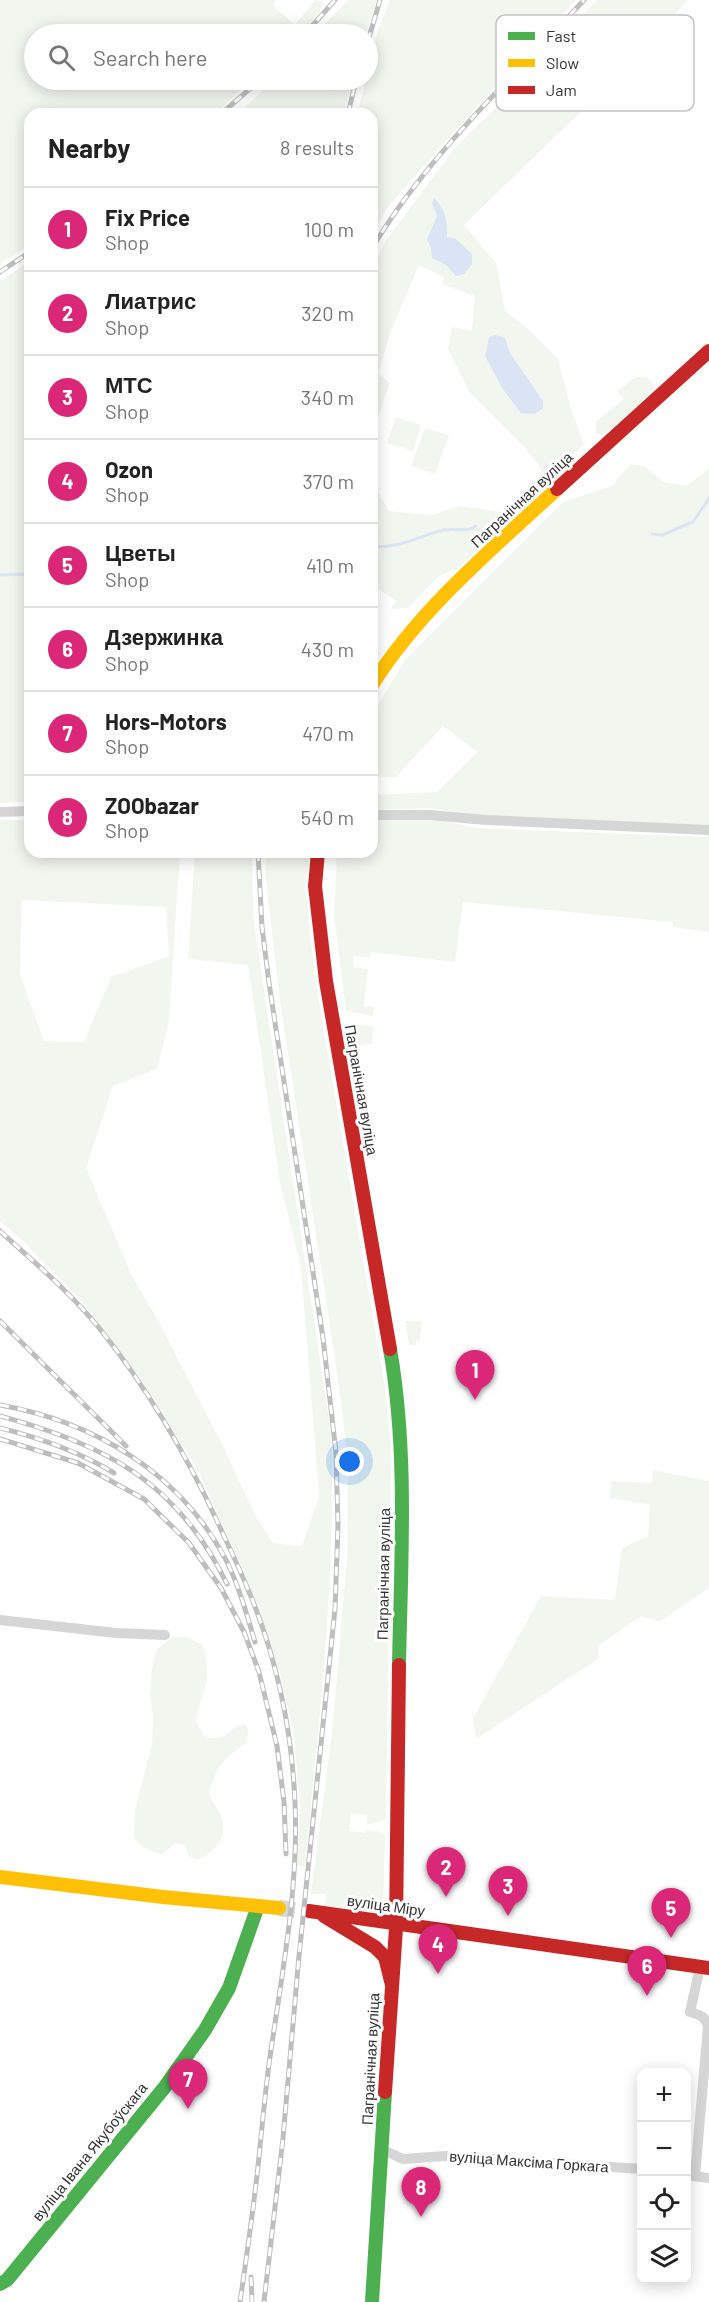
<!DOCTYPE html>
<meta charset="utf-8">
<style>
body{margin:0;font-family:Barlow,sans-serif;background:#f6f6f6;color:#222}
.controls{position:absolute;right:18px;bottom:18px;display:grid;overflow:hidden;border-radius:12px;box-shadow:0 3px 15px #0003}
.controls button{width:54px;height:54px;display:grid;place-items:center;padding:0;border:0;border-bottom:2px solid #e0e0e0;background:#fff;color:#222;font:30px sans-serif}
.you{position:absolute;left:350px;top:1462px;width:21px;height:21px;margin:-15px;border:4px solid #fff;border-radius:50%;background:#1a73e8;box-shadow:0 0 0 9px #1a73e833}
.badge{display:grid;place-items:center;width:39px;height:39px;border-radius:50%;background:#db2777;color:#fff;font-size:20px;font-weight:700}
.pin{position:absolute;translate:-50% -50px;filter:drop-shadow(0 2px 3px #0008)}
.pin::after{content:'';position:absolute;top:32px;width:21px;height:18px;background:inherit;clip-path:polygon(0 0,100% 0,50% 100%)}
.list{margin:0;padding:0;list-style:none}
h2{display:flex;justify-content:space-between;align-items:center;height:78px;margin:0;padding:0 24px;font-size:26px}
h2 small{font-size:20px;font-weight:400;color:#767676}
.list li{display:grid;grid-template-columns:39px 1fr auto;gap:18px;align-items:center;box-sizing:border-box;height:84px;padding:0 24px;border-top:2px solid #e0e0e0}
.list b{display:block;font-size:22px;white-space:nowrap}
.list p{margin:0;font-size:20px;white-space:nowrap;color:#767676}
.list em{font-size:20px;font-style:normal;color:#767676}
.icon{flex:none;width:33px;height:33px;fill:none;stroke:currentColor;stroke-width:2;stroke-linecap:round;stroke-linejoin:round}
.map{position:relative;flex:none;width:709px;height:2302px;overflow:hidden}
.search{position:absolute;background:#fff;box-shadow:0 3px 15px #0003;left:24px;top:24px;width:354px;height:66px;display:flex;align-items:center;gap:15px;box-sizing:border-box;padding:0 21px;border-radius:33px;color:#767676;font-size:22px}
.panel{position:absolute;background:#fff;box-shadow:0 3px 15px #0003;left:24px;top:108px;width:354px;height:750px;border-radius:18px}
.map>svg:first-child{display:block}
</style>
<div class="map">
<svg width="709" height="2302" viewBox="0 0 709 2302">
<rect width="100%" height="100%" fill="#fff"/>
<!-- green -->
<path fill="#f1f7ee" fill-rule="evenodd" d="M0 0H276L273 6 295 25 315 0 325 3 312 22 298 34H34V80H251L215 114H30V244L0 264Z
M348 0H377L366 34H315Z
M390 0H576L442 145 387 208 372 235V114H357L366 80H368L377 32Z
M597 0H687L655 40 464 225 496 263 505 311 527 328 558 359 571 409 584 444 546 483 538 464 525 448 469 392 448 349 452 327 472 331 475 296 442 284 444 277 419 265 391 331 378 373 390 383 372 434V268L387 239 453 150 508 96ZM432 203 447 237 456 276 446 265 433 258 427 239 437 216ZM505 338 509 353 543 401 521 413Z
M273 80H353L344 114H238Z
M30 261V802L0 803V281Z
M635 377H646L654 384V393L602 436 596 433V421L624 399 617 391Z
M396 417 421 425 413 451 387 443Z
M425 428 449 435 435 474 411 466Z
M630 464 644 466 664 482 686 486 709 469V827L481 817 429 808 372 810V795L437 792 477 752 443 726 396 777H372V715L405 660 563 502 612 486Z
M537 477 539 491 457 569 439 576 408 608 391 609 396 601 372 585V482L389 511 432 515 460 506 503 512Z
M432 818 476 828 709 837V932L673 927V922L463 902 455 962 371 952 370 958 354 956 353 967 368 969 364 1006 374 1007 373 1016 346 1011 334 916 337 852H372V821Z
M0 820H30V852H180L169 1021 157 1069 113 1086 86 1168 131 1274 159 1322 223 1446 256 1517 273 1543 302 1546 319 1496 301 1267 280 1183 248 965 188 959 195 852H252L254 924 331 1433C337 1578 318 1723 305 1867L297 1866 300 1804 294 1735 279 1669 245 1574 199 1472 144 1383 80 1300 22 1240 0 1221ZM22 900 166 907 169 956 111 977 84 1042 44 1041 20 975Z
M266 852H311L305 885 315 979 385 1388 391 1448 386 1818 377 1823 367 1824V1815L351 1813 349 1831 366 1833V1830L377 1831 385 1835 383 1907H321L326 1901V1894H311L332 1733 347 1558 348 1459 335 1358 280 1001 266 880Z
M349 1024 373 1026 372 1044 352 1046Z
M405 1321H422L420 1341H416V1345H409Z
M653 1470 709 1481V1588L659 1622 641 1616 598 1646V1659L476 1739 473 1718 541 1596 615 1600 622 1548 648 1536 650 1505 610 1498 611 1481 652 1483Z
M172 1637H187L203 1645C206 1658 209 1671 206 1684 203 1697 197 1708 196 1721L205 1737C230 1743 226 1726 245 1724L248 1729 247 1742C221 1761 219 1763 209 1793 212 1802 219 1810 222 1819 228 1838 213 1854 197 1860L189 1856 185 1845 176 1843 161 1855 143 1847 134 1838 135 1810 152 1744 153 1716 150 1696 152 1669 157 1649Z"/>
<!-- water -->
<path fill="#dbe4f4" d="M434 198C446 209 447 221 447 237L456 239 472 254V264L464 274 456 276 446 265 432 258 431 249 427 239 437 216 432 203Z
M496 335 505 338 510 353 543 401V408L535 414 521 413 502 388 485 356 489 337Z"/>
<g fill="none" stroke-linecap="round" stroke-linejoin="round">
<!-- stream -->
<path stroke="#dbe4f4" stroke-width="3" d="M652 534 662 535 693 522 709 498
M372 546C397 550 420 535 444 530 456 528 466 533 476 526
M0 575 30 574"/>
<!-- primary-tunnel -->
<path stroke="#d6d6d6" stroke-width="16" stroke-dasharray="16 8" stroke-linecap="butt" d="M279 1908 295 1910"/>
<!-- street -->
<path stroke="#d6d6d6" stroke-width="10" d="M0 812 30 811
M372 815H430L486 820 709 830
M0 1620 116 1633 165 1635
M383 2150 403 2159 445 2156 642 2169
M686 2175 709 2178
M695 2176 708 2026C705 2016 700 2015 690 2012L700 1967"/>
<!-- fast -->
<path stroke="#4caf50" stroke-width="14" d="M390 1349C408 1452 401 1560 399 1665
M0 2284 7 2280 164 2088 205 2030 229 1988 258 1906
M372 2302 385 2092"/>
<!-- slow -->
<path stroke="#ffc107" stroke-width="14" d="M372 685C420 609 492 549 557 489
M0 1877 163 1897 279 1908"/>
<!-- jam -->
<path stroke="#c62828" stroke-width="14" d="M557 489 709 351
M318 852 315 886 326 981 390 1349
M309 1911 709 1968
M324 1916 375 1947 385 1957 392 1985
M385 2092 396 1928 399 1665"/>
<!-- rail casing -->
<g stroke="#bebebe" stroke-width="5">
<path id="rail" d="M305 34 335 0
M368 41 380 0
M221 114 260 80
M348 114 356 80
M372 248C385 227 399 206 414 187 465 120 527 62 584 0
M0 272 30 252
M258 852 262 927 269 983 323 1338 336 1453 338 1525 335 1609 299 1956 283 2138 264 2302
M0 1231C34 1262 71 1293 100 1329 148 1389 186 1454 218 1523 228 1545 238 1565 247 1587 276 1655 292 1729 295 1803 299 1890 281 1978 269 2064 265 2095 262 2126 259 2157 254 2206 247 2254 240 2302
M0 1321 126 1446
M0 1405C95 1422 180 1473 226 1560 239 1586 247 1615 255 1642
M0 1416C105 1445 177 1481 227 1584
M0 1428C40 1438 78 1451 114 1473
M0 1439 78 1463 144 1499 189 1543 221 1588 244 1632 259 1672 277 1746 284 1802 286 1854
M251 2277 252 2302"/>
</g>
<!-- rail -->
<use href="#rail" stroke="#fff" stroke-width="3" stroke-dasharray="9" stroke-linecap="butt"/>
</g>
<g text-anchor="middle" stroke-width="6" stroke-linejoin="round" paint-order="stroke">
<!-- street labels -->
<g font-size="15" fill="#323232" stroke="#fff">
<text transform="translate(522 500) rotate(-43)" y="5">Пагранічная вуліца</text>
<text transform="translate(361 1090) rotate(80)" y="5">Пагранічная вуліца</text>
<text transform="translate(384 1574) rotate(-89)" y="5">Пагранічная вуліца</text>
<text transform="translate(386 1906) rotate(8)" y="5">вуліца Міру</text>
<text transform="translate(371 2059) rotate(-87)" y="5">Пагранічная вуліца</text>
<text transform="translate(90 2152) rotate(-51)" y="5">вуліца Івана Якубоўскага</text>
<text transform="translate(529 2162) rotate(4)" y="5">вуліца Максіма Горкага</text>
</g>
</g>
<!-- legend -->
<rect x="496" y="15" width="198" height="96" rx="9" fill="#fff" stroke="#c2c2c2" stroke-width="1.5"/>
<rect x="508" y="32" width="27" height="8" fill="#4caf50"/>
<rect x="508" y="59" width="27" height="8" fill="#ffc107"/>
<rect x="508" y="86" width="27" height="8" fill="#c62828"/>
<g font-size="16" fill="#323232">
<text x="546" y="42">Fast</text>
<text x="546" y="69">Slow</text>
<text x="546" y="96">Jam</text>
</g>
</svg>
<div class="controls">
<button>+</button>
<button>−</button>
<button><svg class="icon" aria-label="locate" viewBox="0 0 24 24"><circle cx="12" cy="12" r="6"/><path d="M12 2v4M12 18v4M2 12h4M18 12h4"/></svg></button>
<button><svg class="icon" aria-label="layers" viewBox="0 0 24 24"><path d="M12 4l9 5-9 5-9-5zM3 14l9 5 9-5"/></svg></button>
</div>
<div class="you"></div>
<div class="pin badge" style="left:475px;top:1400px">1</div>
<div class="pin badge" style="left:446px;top:1897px">2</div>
<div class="pin badge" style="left:508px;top:1916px">3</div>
<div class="pin badge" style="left:438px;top:1974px">4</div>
<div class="pin badge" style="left:671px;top:1938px">5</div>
<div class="pin badge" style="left:647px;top:1996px">6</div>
<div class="pin badge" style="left:188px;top:2109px">7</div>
<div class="pin badge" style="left:421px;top:2217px">8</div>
<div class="search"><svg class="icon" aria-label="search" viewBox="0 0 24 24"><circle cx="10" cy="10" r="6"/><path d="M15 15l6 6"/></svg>Search here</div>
<section class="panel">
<h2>Nearby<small>8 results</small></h2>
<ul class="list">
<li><span class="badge">1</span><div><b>Fix Price</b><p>Shop</p></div><em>100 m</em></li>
<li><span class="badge">2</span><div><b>Лиатрис</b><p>Shop</p></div><em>320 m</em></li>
<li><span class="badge">3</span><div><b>МТС</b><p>Shop</p></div><em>340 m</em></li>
<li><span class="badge">4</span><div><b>Ozon</b><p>Shop</p></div><em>370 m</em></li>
<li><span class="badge">5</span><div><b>Цветы</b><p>Shop</p></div><em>410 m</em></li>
<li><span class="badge">6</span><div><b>Дзержинка</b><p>Shop</p></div><em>430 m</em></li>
<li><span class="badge">7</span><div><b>Hors-Motors</b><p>Shop</p></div><em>470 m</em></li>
<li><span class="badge">8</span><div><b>ZOObazar</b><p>Shop</p></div><em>540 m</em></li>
</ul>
</section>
</div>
